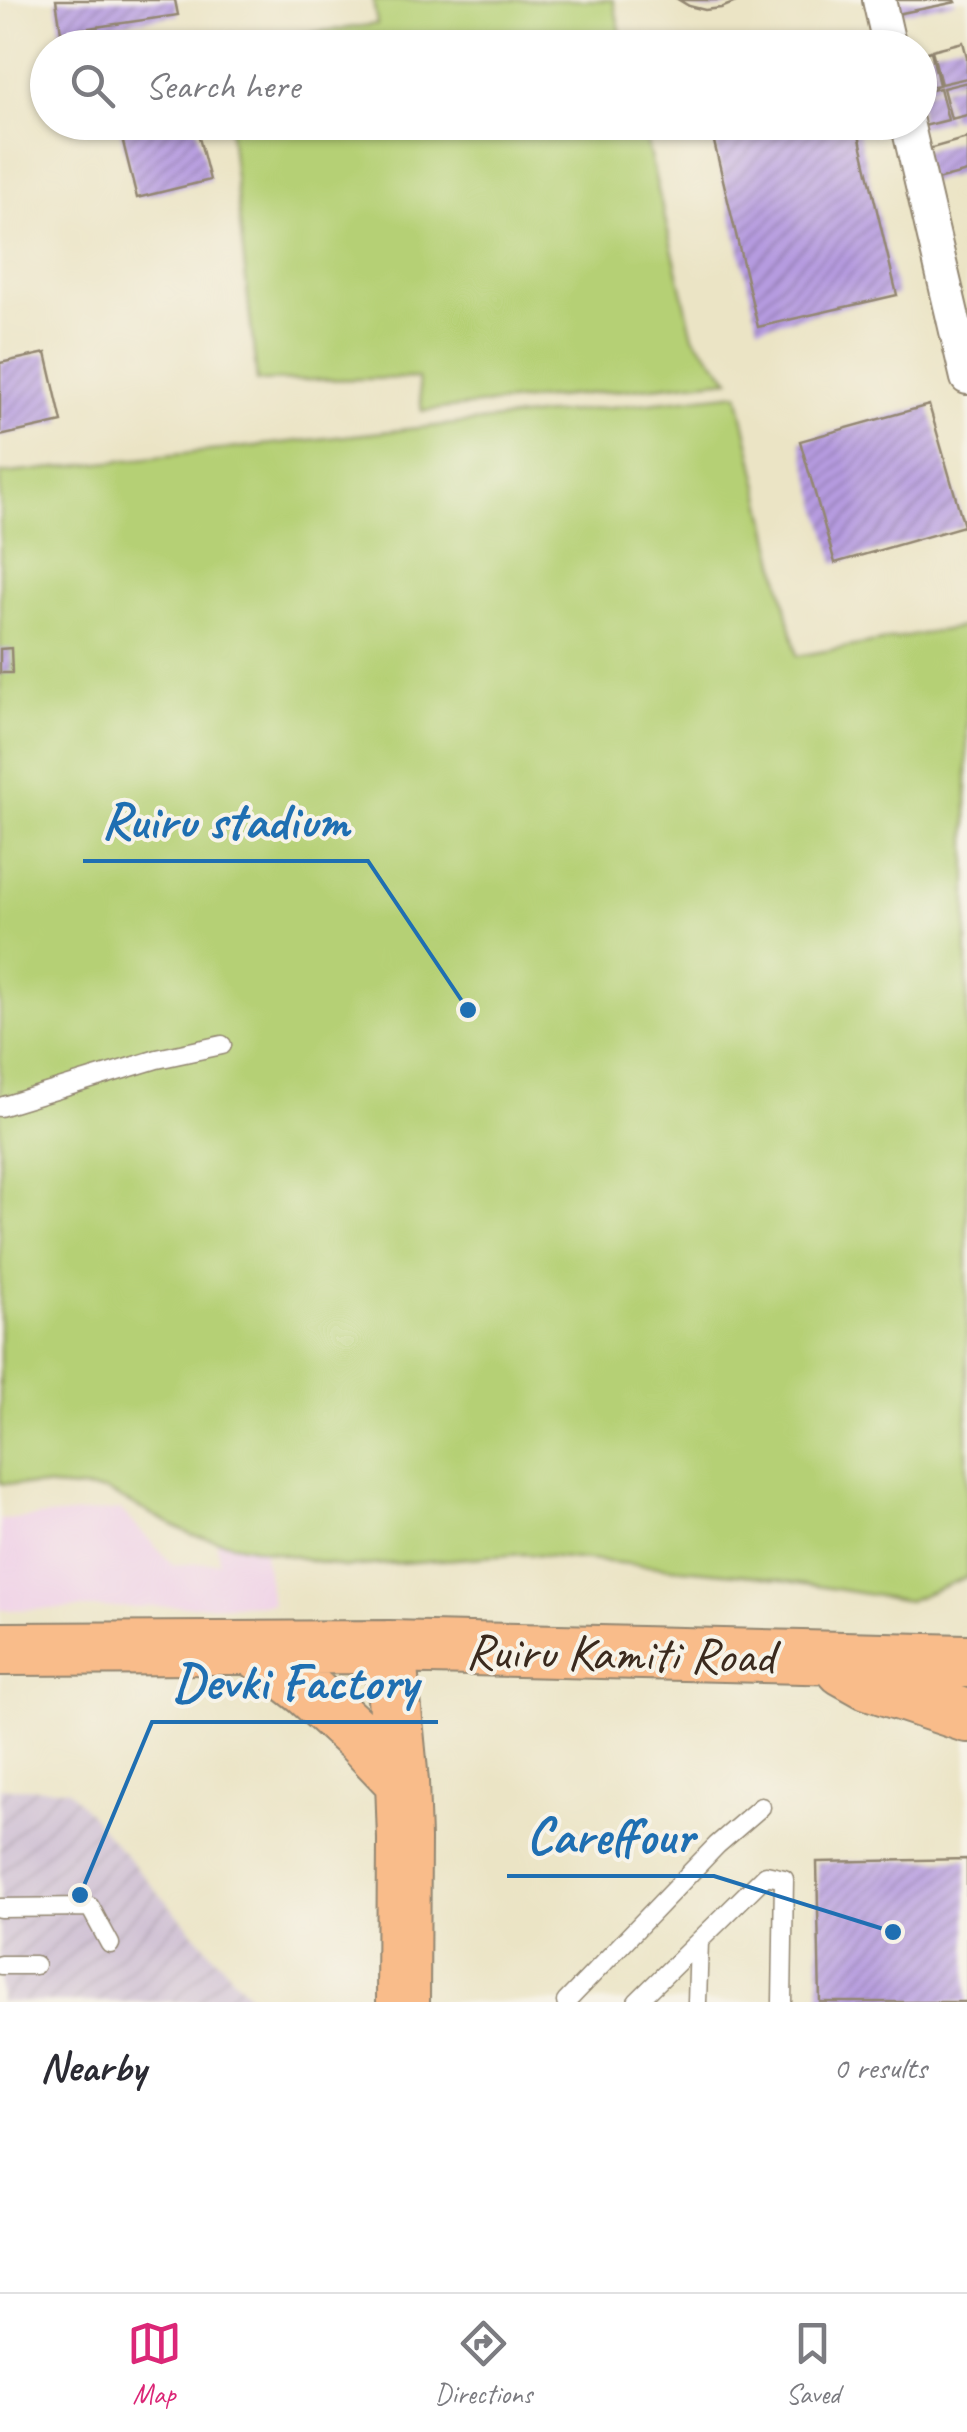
<!DOCTYPE html>
<style>
body{margin:0;font-family:Caveat,sans-serif;background:#f2f2f3;color:#2b2b33}
.list{margin:0;padding:0;list-style:none}
h2{display:flex;justify-content:space-between;align-items:center;height:130px;margin:0;padding:0 40px;font-size:42px}
h2 small{font-size:32px;font-weight:400;color:#7c7c81}
.icon{flex:none;width:55px;height:55px;fill:none;stroke:currentColor;stroke-width:2;stroke-linecap:round;stroke-linejoin:round}
.map{position:relative;flex:none;width:967px;height:2002px;overflow:hidden}
.search{position:absolute;background:#fff;box-shadow:0 2px 8px #0004;left:30px;right:30px;top:30px;height:110px;display:flex;align-items:center;gap:25px;box-sizing:border-box;padding:0 35px;border-radius:55px;color:#7c7c81;font-size:38px}
.sheet{height:290px;background:#fff}
nav{display:flex;justify-content:space-around;align-items:center;box-sizing:border-box;height:140px;border-top:2px solid #e1e1e2;background:#fff;font-size:28px;color:#7c7c81}
nav a{display:grid;justify-items:center;gap:5px}
nav .on{color:#db2777}
.map>svg:first-child{display:block}
</style>
<div class="map">
<svg width="967" height="2002" viewBox="0 0 967 2002">
<defs>
<pattern id="industrial-furrows" width="10" height="10" patternUnits="userSpaceOnUse" patternTransform="scale(2.5)"><rect width="10" height="10" fill="#cdbed3"/><path d="M-1 1l2-2M0 10L10 0M9 11l2-2" fill="none" stroke="#b1a3b5"/></pattern>
<pattern id="building-hatch" width="6" height="6" patternUnits="userSpaceOnUse" patternTransform="scale(2.5)"><rect width="6" height="6" fill="#b69be0"/><path d="M-1 1l2-2M0 6l6-6M5 7l2-2" fill="none" stroke="#957fb5"/></pattern>
</defs>
<rect width="100%" height="100%" fill="#f7f3e8"/>
<filter id="ink" filterUnits="userSpaceOnUse"><feTurbulence type="fractalNoise" baseFrequency=".01" numOctaves="2"/><feDisplacementMap in="SourceGraphic" scale="20" xChannelSelector="R" yChannelSelector="G"/><feConvolveMatrix kernelMatrix="1 2 1 2 8 2 1 2 1" color-interpolation-filters="sRGB"/></filter>
<filter id="wash" filterUnits="userSpaceOnUse"><feTurbulence type="fractalNoise" baseFrequency=".0048" numOctaves="4" result="noise"/><feDisplacementMap in="SourceGraphic" scale="40" xChannelSelector="R" yChannelSelector="G"/><feGaussianBlur stdDeviation="2.25" result="paint"/><feColorMatrix in="noise" values="0 0 0 0 0 0 0 0 0 0 0 0 0 0 0 0 0 1.4 0 .05"/><feComposite in="paint" operator="in"/></filter>
<g filter="url(#wash)">
<rect width="100%" height="100%" fill="#ebe4c5"/>
<!-- built -->
<path fill="#efd0e7" d="M212 1503 257 1509 272 1604 0 1610V1520L121 1510 173 1565 219 1562Z"/>
<!-- industrial -->
<path fill="url(#industrial-furrows)" d="M0 1788 67 1789 255 2002H0Z"/>
<!-- grass -->
<path fill="#b5d075" stroke="#787d4a" stroke-width="2.5" d="M373 0H613L624 47H221V45L377 24Z
M229 123H642L693 336 730 379 422 411 418 378 257 381Z
M738 393 797 656 967 626V1577L908 1601 756 1576 524 1554 344 1567 192 1535 106 1491 0 1483V474Z"/>
<g id="blocks">
<!-- building -->
<path fill="url(#building-hatch)" d="M56 0H175L178 15 61 32Z
M679 0H741L721 8 705 10 689 6Z
M883 0H955L956 2 887 16Z
M963 42 967 57V78L941 84 932 50Z
M931 51 939 85 920 89V54Z
M967 82V115L951 119 943 88Z
M940 88 948 120 916 128 920 122V93Z
M118 122H195L210 180 137 198Z
M723 122H856L897 295 758 327 710 125Z
M967 138V172L929 182 921 151Z
M46 353 62 422 0 436V363Z
M929 405 964 526 835 563 800 441Z
M11 648 12 673H0V649Z
M967 1859V2002H820L817 1862Z"/>
</g>
</g>
<g filter="url(#ink)">
<use href="#blocks" fill-opacity="0" stroke="#938772" stroke-width="2.5"/>
<g fill="none" stroke-linecap="round" stroke-linejoin="round">
<!-- lane casing -->
<g stroke="#938772" stroke-width="21">
<path id="lane" d="M0 1107 157 1059 222 1045
M0 1908 90 1907 110 1944
M0 1965H35
M566 2002 717 1845 761 1807
M637 2002 766 1875 784 1879 782 2002
M697 2002 699 1941"/>
</g>
<!-- street casing -->
<g stroke="#938772" stroke-width="36">
<path id="street" d="M879 0 890 48
M907 122 967 378"/>
</g>
<!-- primary casing -->
<g stroke="#938772" stroke-width="56">
<path id="primary" d="M389 1647 402 1782 404 1839 403 2002
M0 1649 389 1647 967 1661
M254 1649 307 1690 360 1738 402 1782
M843 1669 868 1683 967 1716"/>
</g>
<!-- lane -->
<use href="#lane" stroke="#fff" stroke-width="18"/>
<!-- street -->
<use href="#street" stroke="#fff" stroke-width="32"/>
<!-- primary -->
<use href="#primary" stroke="#f9bc8a" stroke-width="52"/>
</g>
</g>
<g text-anchor="middle" stroke-width="8" stroke-linejoin="round" paint-order="stroke">
<!-- street labels -->
<g font-size="50" fill="#3b2a1e" stroke="#f7f3e8">
<text transform="translate(620 1652) rotate(1)" y="18">Ruiru Kamiti Road</text>
</g>
</g>
<!-- callouts -->
<path fill="none" stroke="#1f6fb2" stroke-width="4" d="M468 1010L368 861H83M80 1895L152 1722H438M893 1932L714 1876H507"/>
<g fill="#1f6fb2" stroke="#f7f3e8" stroke-width="4">
<circle cx="468" cy="1010" r="10"/>
<circle cx="80" cy="1895" r="10"/>
<circle cx="893" cy="1932" r="10"/>
</g>
<g font-size="52" text-anchor="middle" font-weight="bold" fill="#1f6fb2" stroke="#f7f3e8" stroke-width="8" stroke-linejoin="round" paint-order="stroke">
<text x="225" y="838">Ruiru stadium</text>
<text x="295" y="1699">Devki Factory</text>
<text x="610" y="1853">Careffour</text>
</g>
</svg>
<div class="search"><svg class="icon" aria-label="search" viewBox="0 0 24 24"><circle cx="10" cy="10" r="6"/><path d="M15 15l6 6"/></svg>Search here</div>
</div>
<section class="sheet">
<h2>Nearby<small>0 results</small></h2>
<ul class="list">
</ul>
</section>
<nav>
<a class="on"><svg class="icon" aria-label="map" viewBox="0 0 24 24"><path d="M3 6l6-2 6 2 6-2v14l-6 2-6-2-6 2zM9 4v14M15 6v14"/></svg>Map</a>
<a><svg class="icon" aria-label="directions" viewBox="0 0 24 24"><path d="M12 3l9 9-9 9-9-9zM9 14v-3h6M13 9l2 2-2 2"/></svg>Directions</a>
<a><svg class="icon" aria-label="saved" viewBox="0 0 24 24"><path d="M7 4h10v16l-5-4-5 4z"/></svg>Saved</a>
</nav>
